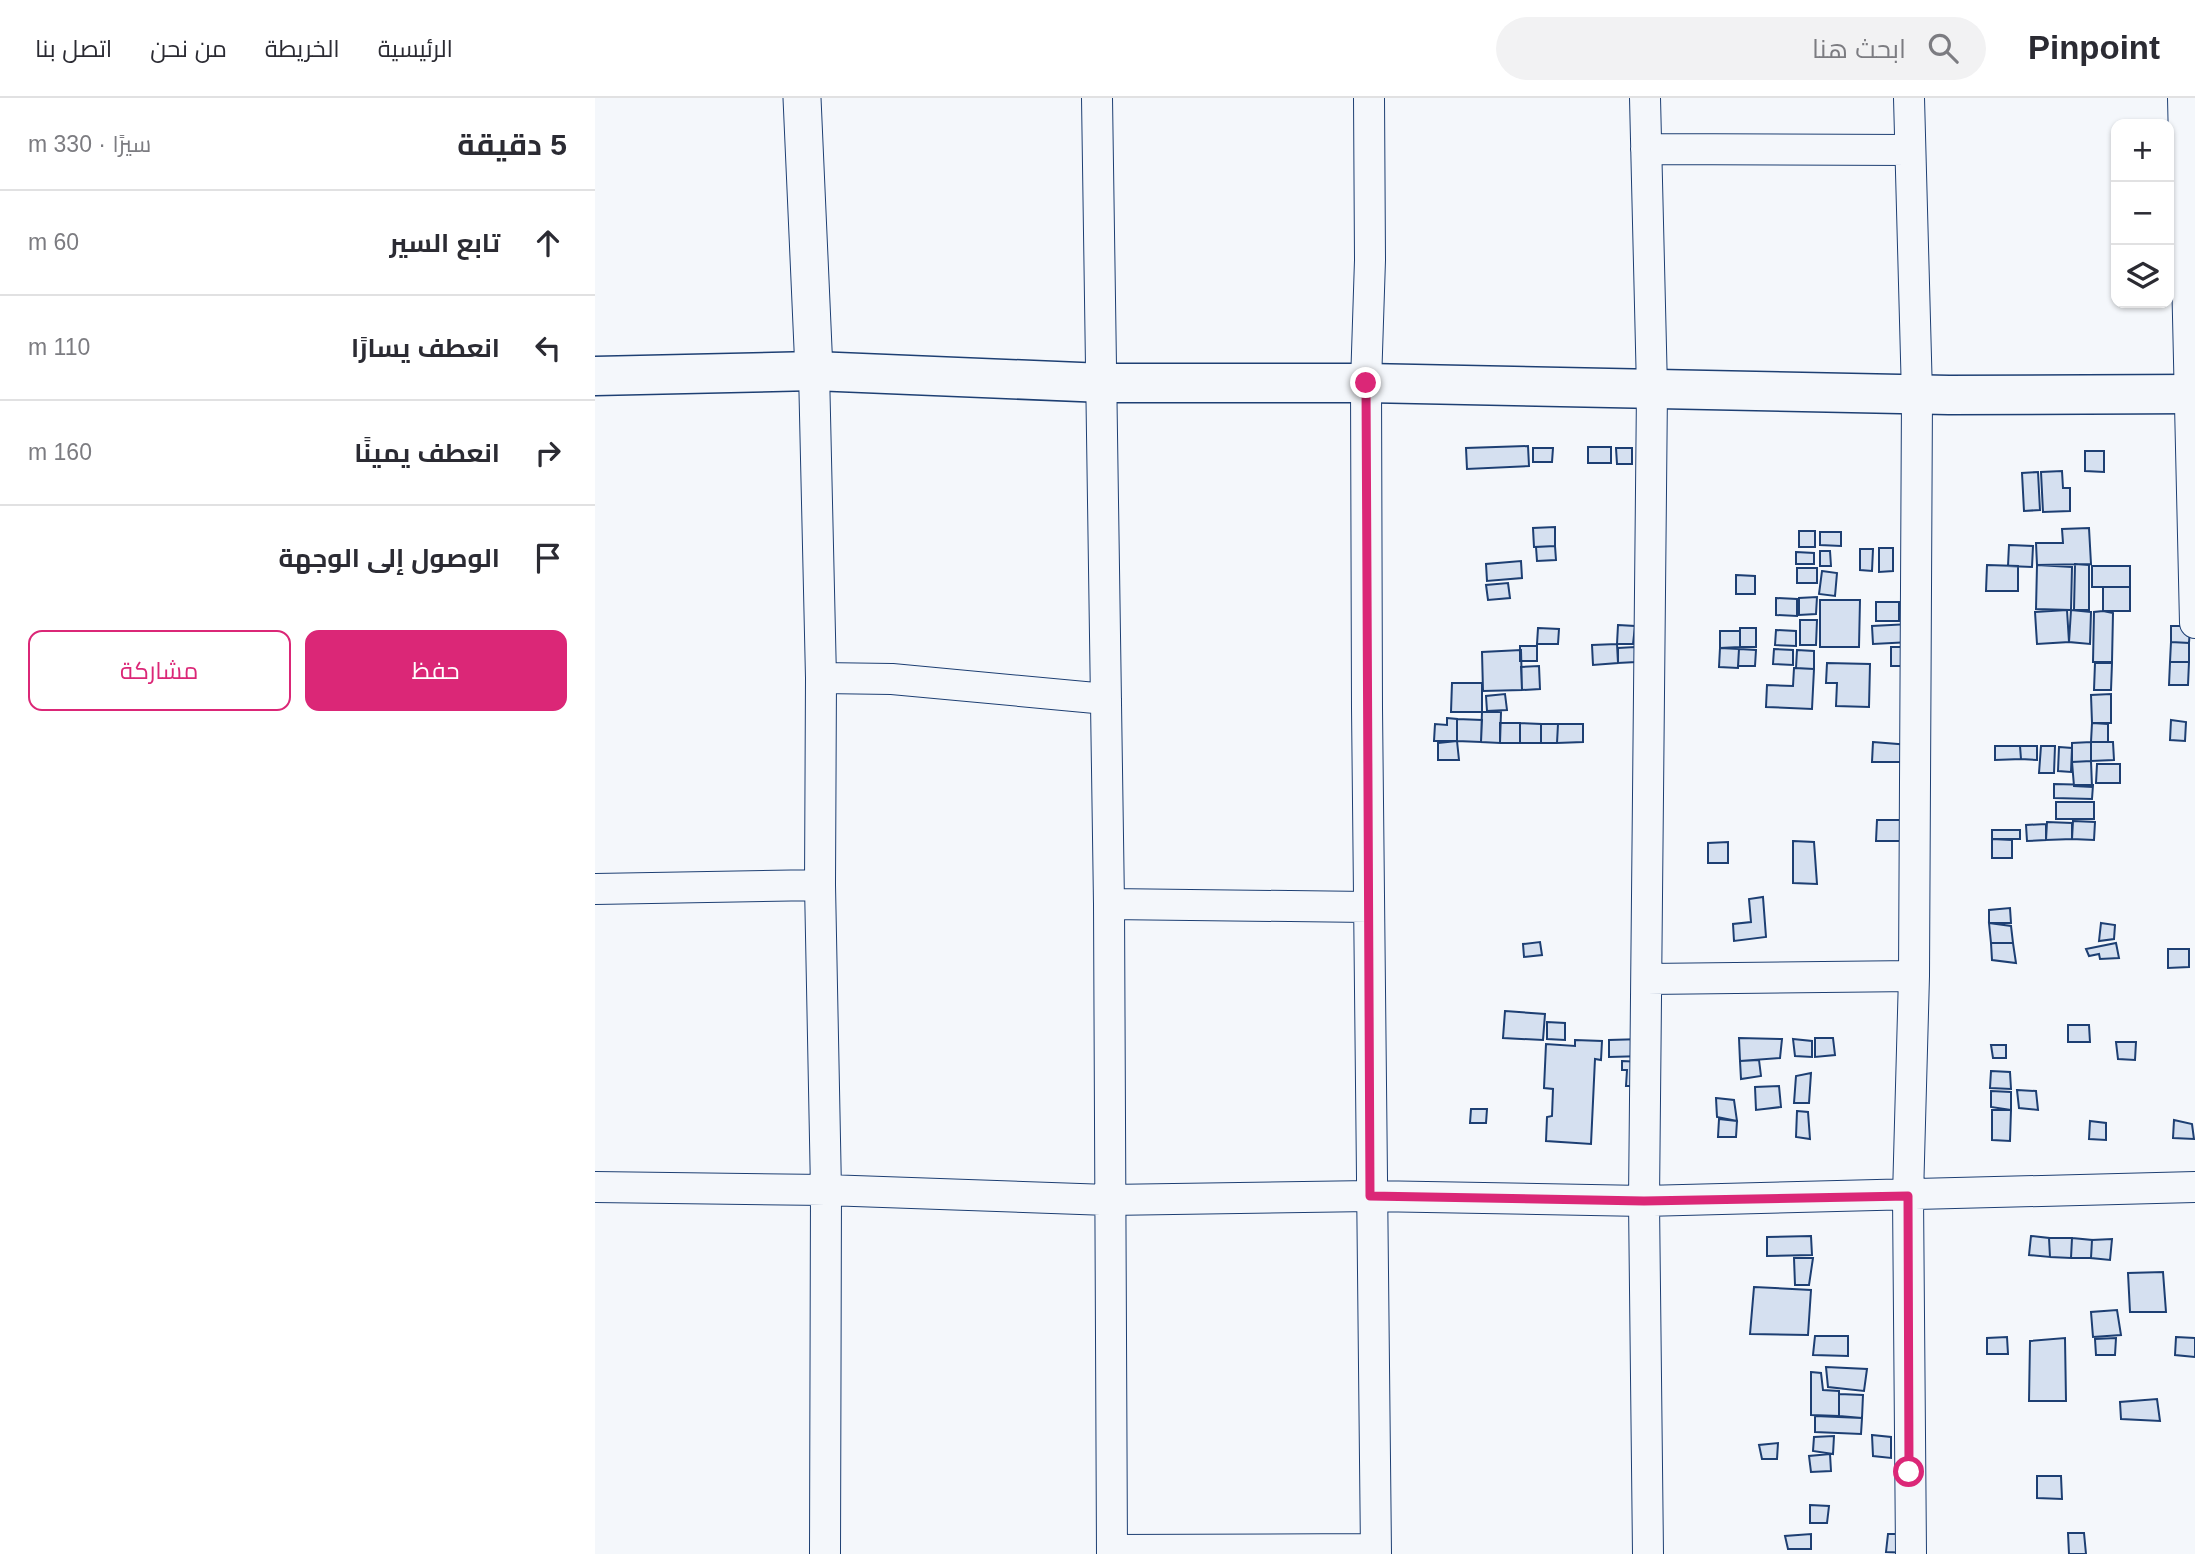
<!DOCTYPE html>
<html lang="ar">
<meta charset="utf-8">
<style>
body{margin:0;font-family:Helvetica,Cairo,sans-serif;background:#f2f2f3;color:#2b2b33;direction:rtl}
.controls{position:absolute;right:21px;top:21px;display:grid;overflow:hidden;border-radius:14px;box-shadow:0 2px 5px #0004}
.controls button{width:63px;height:63px;display:grid;place-items:center;padding:0;border:0;border-bottom:2px solid #e1e1e2;background:#fff;color:#2b2b33;font:35px sans-serif}
.stop{position:absolute;width:21px;height:21px;margin:-16px;border:5px solid #db2777;border-radius:50%;background:#fff}
.stop.end{background:#db2777;border-color:#fff;box-shadow:0 2px 7px #0008}
.list{margin:0;padding:0;list-style:none}
h2{display:flex;justify-content:space-between;align-items:center;height:91px;margin:0;padding:0 28px;font-size:30px}
h2 small{font-size:23px;font-weight:400;color:#7c7c81}
.list li{display:grid;grid-template-columns:46px 1fr auto;gap:21px;align-items:center;box-sizing:border-box;height:105px;padding:0 28px;border-top:2px solid #e1e1e2}
.list b{display:block;font-size:26px;white-space:nowrap}
.list em{font-size:23px;font-style:normal;color:#7c7c81}
.actions{display:flex;gap:14px;padding:21px 28px}
.actions a{flex:1;padding:16px 0;border:2px solid #db2777;border-radius:14px;text-align:center;font-size:24px;color:#db2777}
.actions .main{background:#db2777;color:#fff}
.icon{flex:none;width:38px;height:38px;fill:none;stroke:currentColor;stroke-width:2;stroke-linecap:round;stroke-linejoin:round}
.map{position:relative;flex:none;width:1600px;height:1456px;overflow:hidden;direction:ltr}
header{display:flex;align-items:center;gap:42px;box-sizing:border-box;height:98px;padding:0 35px;background:#fff;border-bottom:2px solid #e1e1e2}
header strong{font-size:33px}
nav{display:flex;gap:38px;margin-inline-start:auto;font-size:24px}
.search{width:490px;height:63px;background:#f2f2f3;display:flex;align-items:center;gap:18px;box-sizing:border-box;padding:0 24px;border-radius:38px;color:#7c7c81;font-size:26px}
main{display:flex}
aside{flex:1;background:#fff}
.map>svg:first-child{display:block}
</style>
<header>
<strong>Pinpoint</strong>
<div class="search"><svg class="icon" aria-label="search" viewBox="0 0 24 24"><circle cx="10" cy="10" r="6"/><path d="M15 15l6 6"/></svg>ابحث هنا</div>
<nav><a>الرئيسية</a><a>الخريطة</a><a>من نحن</a><a>اتصل بنا</a></nav>
</header>
<main>
<div class="map">
<svg width="1600" height="1456" viewBox="0 0 1600 1456">
<rect width="100%" height="100%" fill="#f4f7fb"/>
<!-- building -->
<path fill="#d5e0f0" stroke="#1d3f73" stroke-width="2" d="M933 348 934 368 872 371 871 350Z
M993 349H1016V365H993Z
M938 350H958L957 364H938Z
M1021 350H1037V366H1022Z
M1490 353H1509V374L1490 373Z
M1467 373 1468 390H1475V413L1448 414 1446 374Z
M1443 374 1445 412 1429 413 1427 375Z
M960 429V448L939 449 938 430Z
M1494 430 1496 466 1442 467 1441 445H1468L1467 431Z
M1204 433H1220V449H1204Z
M1225 434H1246V448L1225 447Z
M1414 447 1438 448 1437 469 1413 468Z
M960 448 961 462 942 463 941 449Z
M1284 450H1298V473L1284 474Z
M1265 451H1278L1277 473 1265 472Z
M1225 453H1235L1236 468H1225Z
M1201 454 1219 455V466H1201Z
M926 463 927 480 892 483 891 466Z
M1480 466 1494 467V512H1479Z
M1392 467 1423 468V493H1391Z
M1442 467 1477 469 1476 512 1441 511Z
M1497 468H1535V489H1497Z
M1202 470H1222V485H1202Z
M1227 473 1242 475 1240 498 1224 496Z
M1141 477 1160 478V496H1141Z
M913 485 915 500 893 502 891 487Z
M1508 489H1535V513H1508Z
M1222 499 1221 516 1204 517V500Z
M1181 500 1202 501V518L1181 517Z
M1225 502H1265L1264 549H1225Z
M1281 504H1304V523H1281Z
M1472 512 1474 544 1442 546 1440 514Z
M1476 512 1496 514 1495 546 1474 544Z
M1508 513 1518 515 1517 564H1498L1499 514Z
M1205 522H1222L1221 547H1205Z
M1315 526 1316 544 1278 546 1277 528Z
M1023 527 1040 528 1038 546H1022Z
M1576 528H1595L1594 545 1576 544Z
M943 530 964 531 963 546H942Z
M1145 530H1161V549H1145Z
M1181 532 1201 533V548L1180 547Z
M1125 533H1145V549L1125 550Z
M1576 544 1594 545V564H1575Z
M1022 546 1023 565 998 567 997 547Z
M925 548H942V563H925Z
M1040 549 1041 564 1023 565V550Z
M1296 549H1315L1314 568H1296Z
M1125 550 1144 551 1143 570 1124 569Z
M1144 551 1161 552 1160 568H1143Z
M1179 551 1198 552V567L1178 566Z
M926 552 927 592 888 593 887 554Z
M1202 552 1219 553V571L1201 570Z
M1575 564H1594L1593 587H1574Z
M1232 565 1275 566 1274 609 1241 608 1242 585H1231Z
M1500 565H1517L1516 592H1499Z
M944 568 945 591 927 592 926 569Z
M1199 570 1219 571 1217 611 1171 609 1172 587 1198 588Z
M857 585H887V614H856Z
M910 596 912 612 892 613 891 598Z
M1516 596V625H1497L1496 597Z
M887 614H906L905 645 886 644Z
M852 620 862 621V643H839L840 626 852 627Z
M862 621 887 622 886 644 862 643Z
M1576 622 1591 624 1590 643 1575 642Z
M905 625H925V645H905Z
M925 625 946 626V645H925Z
M1497 625 1513 626V644H1496Z
M946 626H963L962 645H946Z
M963 626H988V644L962 645Z
M862 643 864 662H843V645Z
M1278 644 1315 647V664H1277Z
M1496 644V663L1477 664V645Z
M1496 644H1518L1519 662 1496 663Z
M1400 648H1425L1426 661 1400 662Z
M1425 648H1442V662L1426 661Z
M1446 648H1460L1459 675H1444Z
M1464 649 1477 650 1476 674 1463 673Z
M1496 663 1497 689 1479 688 1477 664Z
M1502 666H1525V685H1501Z
M1459 686 1498 687 1497 701 1459 700Z
M1461 704H1499V721H1461Z
M1282 722H1315V743H1281Z
M1478 723 1500 724 1499 742 1477 741Z
M1452 724 1477 725V741L1451 742Z
M1451 726V742L1432 743 1431 727Z
M1397 732H1425V741H1397Z
M1397 741 1417 742V760H1397Z
M1198 743 1219 744 1222 786 1198 785Z
M1133 744V765H1113V745Z
M1168 799 1171 839 1139 843 1138 826 1156 824 1154 801Z
M1415 810 1416 825H1394V812Z
M1394 825 1416 828 1418 845H1396Z
M1506 825 1520 827 1519 841 1504 843Z
M945 844 947 857 929 859 928 846Z
M1396 845H1418L1421 865 1397 862Z
M1521 845 1524 860 1505 861 1504 856 1494 858 1491 851Z
M1573 851H1594V869L1573 870Z
M910 913 950 916 948 942 908 940Z
M952 924 970 925V942L952 941Z
M1473 927H1494L1495 944H1473Z
M1144 940 1187 941 1185 960 1145 963Z
M1220 940H1238L1240 957 1220 959Z
M1048 941 1049 958 1014 959V942Z
M1198 941 1217 943V959L1200 958Z
M980 942 1007 943 1006 962 1000 961 996 1046 951 1043 952 1019 957 1018 958 991 949 990 951 946 980 948Z
M1521 944H1541L1540 962 1523 961Z
M1396 947H1411V960H1398Z
M1164 962 1166 978 1146 981 1145 963Z
M1027 963 1047 964 1046 988H1031L1032 972H1027Z
M1396 973 1415 974 1416 991 1395 990Z
M1216 975 1214 1005H1199L1201 978Z
M1184 988 1186 1009 1161 1012 1160 989Z
M1422 992 1441 993 1443 1012 1424 1010Z
M1396 993 1416 994V1012L1396 1009Z
M1121 1000 1139 1002 1142 1023 1122 1019Z
M876 1011H892L891 1025H875Z
M1397 1012H1416L1415 1043 1397 1042Z
M1202 1013 1213 1014 1215 1041 1201 1039Z
M1124 1021 1142 1023 1141 1039H1123Z
M1579 1022 1597 1026 1599 1041 1578 1040Z
M1495 1023 1511 1025V1042L1494 1041Z
M1216 1138 1217 1157 1172 1158V1139Z
M1436 1138 1454 1140 1455 1159 1434 1157Z
M1454 1140H1477L1476 1160 1455 1159Z
M1477 1140 1497 1142 1496 1160H1476Z
M1517 1141 1515 1162 1496 1160 1497 1142Z
M1199 1160H1218L1214 1187H1200Z
M1568 1174 1571 1214H1535L1533 1175Z
M1159 1189 1216 1192 1213 1237 1155 1236Z
M1522 1212 1526 1237 1498 1239 1496 1214Z
M1220 1238H1253V1258L1218 1257Z
M1412 1239 1413 1256H1392V1240Z
M1581 1239 1600 1240V1259L1580 1257Z
M1470 1240 1471 1303H1434L1435 1243Z
M1521 1240 1520 1257H1501L1500 1241Z
M1231 1269 1272 1271 1269 1293 1233 1289Z
M1216 1274 1226 1275 1228 1292 1244 1293V1318L1216 1317Z
M1244 1296 1268 1297 1267 1320 1244 1318Z
M1562 1301 1565 1323 1526 1321 1525 1304Z
M1220 1318 1267 1320 1266 1336 1220 1334Z
M1277 1337 1296 1339V1360L1278 1358Z
M1239 1338 1238 1356 1218 1353 1219 1339Z
M1183 1345 1182 1361H1167L1164 1347Z
M1235 1356 1236 1373 1216 1374 1214 1358Z
M1442 1378H1466L1467 1401 1442 1400Z
M1215 1407 1234 1408 1232 1425H1215Z
M1473 1435H1489L1491 1456H1474Z
M1216 1436V1451H1193L1190 1438Z
M1293 1436H1316V1455L1291 1454Z"/>
<g fill="none" stroke-linecap="round" stroke-linejoin="round">
<!-- minor casing -->
<g stroke="#1d3f73" stroke-width="32">
<path id="minor" d="M502 0 514 806 517 1456
M774 0 775 162 771 285 772 610 781 1456
M1050 0 1057 291 1049 1103 1053 1456
M1314 0 1322 297 1319 878 1313 1098 1316 1456
M1588 0 1600 525
M1051 51 1315 52
M219 273 226 580 225 787 231 1092 230 1456
M226 580 297 581 511 601
M0 791 225 787
M514 806 773 809
M1052 881 1319 878
M0 1089 231 1092 513 1102 775 1098 1049 1103 1600 1089
M517 1452 781 1451"/>
</g>
<!-- tertiary casing -->
<g stroke="#1d3f73" stroke-width="39">
<path id="tertiary" d="M207 0 219 273"/>
</g>
<!-- secondary casing -->
<g stroke="#1d3f73" stroke-width="41">
<path id="secondary" d="M0 278 219 273 509 285H771L1354 297 1600 296"/>
</g>
<!-- minor -->
<use href="#minor" stroke="#f4f7fb" stroke-width="30"/>
<!-- tertiary -->
<use href="#tertiary" stroke="#f4f7fb" stroke-width="37"/>
<!-- secondary -->
<use href="#secondary" stroke="#f4f7fb" stroke-width="38"/>
</g>
<g fill="none" stroke-linecap="round" stroke-linejoin="round">
<!-- route -->
<path stroke="#db2777" stroke-width="9" d="M771 285 775 1098 1049 1103 1313 1098 1314 1374"/>
</g>
</svg>
<div class="controls">
<button>+</button>
<button>−</button>
<button><svg class="icon" aria-label="layers" viewBox="0 0 24 24"><path d="M12 4l9 5-9 5-9-5zM3 14l9 5 9-5"/></svg></button>
</div>
<div class="stop" style="left:1314px;top:1374px"></div>
<div class="stop end" style="left:771px;top:285px"></div>
</div>
<aside>
<h2>5 دقيقة<small>سيرًا · 330 m</small></h2>
<ul class="list">
<li><svg class="icon" aria-label="ahead" viewBox="0 0 24 24"><path d="M12 20V5M6 11l6-6 6 6"/></svg><div><b>تابع السير</b></div><em>60 m</em></li>
<li><svg class="icon" aria-label="left" viewBox="0 0 24 24"><path d="M17 20v-9H6M10 6l-5 5 5 5"/></svg><div><b>انعطف يسارًا</b></div><em>110 m</em></li>
<li><svg class="icon" aria-label="right" viewBox="0 0 24 24"><path d="M7 20v-9h11M14 6l5 5-5 5"/></svg><div><b>انعطف يمينًا</b></div><em>160 m</em></li>
<li><svg class="icon" aria-label="arrive" viewBox="0 0 24 24"><path d="M6 21V4h12l-3 4 3 4H6"/></svg><div><b>الوصول إلى الوجهة</b></div></li>
</ul>
<div class="actions"><a class="main">حفظ</a><a>مشاركة</a></div>
</aside>
</main>
